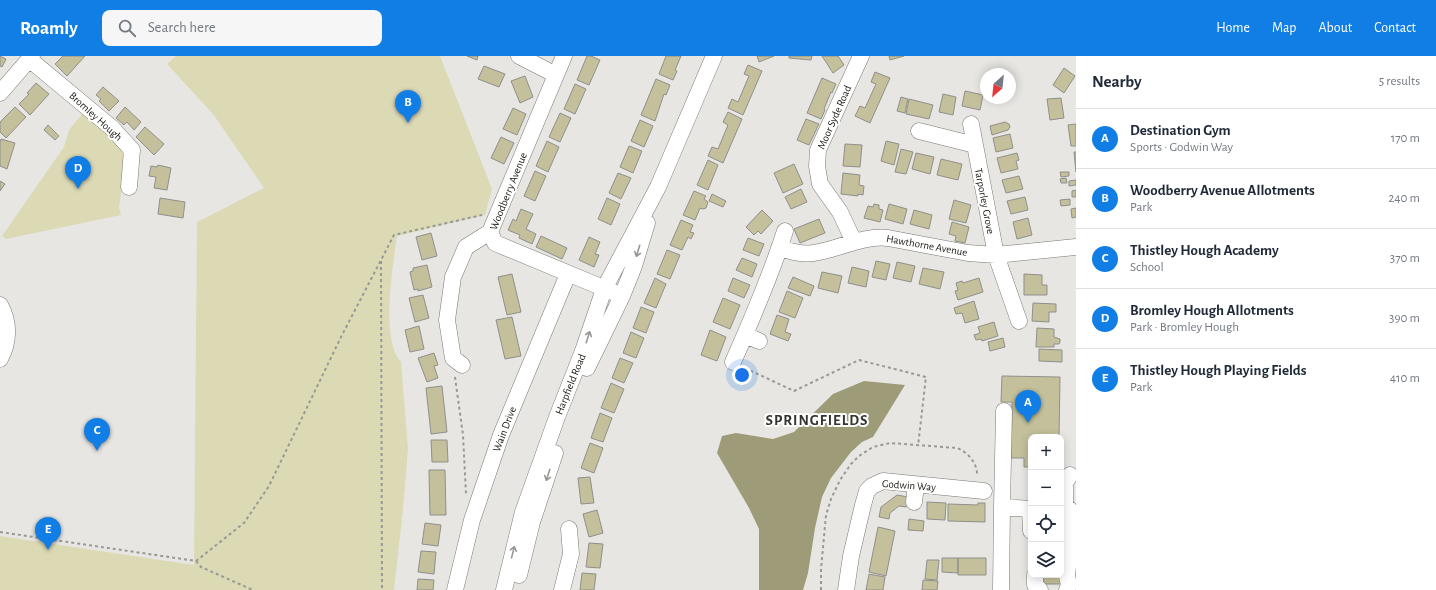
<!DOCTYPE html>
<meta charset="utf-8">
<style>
body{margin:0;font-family:"Alegreya Sans",sans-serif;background:#f6f6f7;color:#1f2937}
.controls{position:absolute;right:12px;bottom:12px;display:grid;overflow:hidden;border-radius:8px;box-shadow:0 2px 10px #0003}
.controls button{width:36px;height:36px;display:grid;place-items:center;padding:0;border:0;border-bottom:1px solid #e0e1e3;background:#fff;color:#1f2937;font:20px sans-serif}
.compass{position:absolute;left:980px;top:12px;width:36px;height:36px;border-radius:50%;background:#fff;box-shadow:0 2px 10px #0003;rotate:207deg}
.you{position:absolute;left:742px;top:319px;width:14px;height:14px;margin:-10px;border:3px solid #fff;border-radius:50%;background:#1a73e8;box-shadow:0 0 0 6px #1a73e833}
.badge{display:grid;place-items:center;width:26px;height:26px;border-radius:50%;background:#117ee6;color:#fff;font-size:13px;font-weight:700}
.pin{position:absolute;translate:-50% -33px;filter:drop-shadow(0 1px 2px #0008)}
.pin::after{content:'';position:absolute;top:21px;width:14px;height:12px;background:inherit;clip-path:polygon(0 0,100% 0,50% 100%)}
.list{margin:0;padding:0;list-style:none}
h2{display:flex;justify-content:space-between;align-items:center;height:52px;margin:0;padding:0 16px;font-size:17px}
h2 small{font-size:13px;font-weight:400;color:#747a83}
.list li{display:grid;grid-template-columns:26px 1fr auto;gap:12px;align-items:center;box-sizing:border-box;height:60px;padding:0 16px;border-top:1px solid #e0e1e3}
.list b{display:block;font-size:15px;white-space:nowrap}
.list p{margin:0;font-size:13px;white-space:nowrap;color:#747a83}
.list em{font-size:13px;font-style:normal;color:#747a83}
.icon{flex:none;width:22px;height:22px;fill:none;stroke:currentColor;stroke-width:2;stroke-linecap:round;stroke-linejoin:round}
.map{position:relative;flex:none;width:1076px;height:534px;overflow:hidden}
header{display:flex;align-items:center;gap:24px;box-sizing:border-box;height:56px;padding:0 20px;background:#117ee6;color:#fff}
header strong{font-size:19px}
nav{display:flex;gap:22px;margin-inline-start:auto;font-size:14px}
.search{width:280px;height:36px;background:#f6f6f7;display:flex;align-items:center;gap:10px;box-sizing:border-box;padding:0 14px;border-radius:8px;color:#747a83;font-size:15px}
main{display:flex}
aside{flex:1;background:#fff}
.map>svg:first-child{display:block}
</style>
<header>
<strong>Roamly</strong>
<div class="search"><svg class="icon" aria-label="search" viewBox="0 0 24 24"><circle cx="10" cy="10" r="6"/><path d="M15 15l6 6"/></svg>Search here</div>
<nav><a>Home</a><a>Map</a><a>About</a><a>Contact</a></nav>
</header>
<main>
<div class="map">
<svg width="1076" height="534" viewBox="0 0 1076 534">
<rect width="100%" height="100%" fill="#e7e6e3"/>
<!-- green -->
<path fill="#dcd9b5" d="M176 0H440L492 133 485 159 397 180C393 209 380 284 401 306L408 393 403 453 394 534H0V480L194 509 197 166 264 132 213 58 167 8Z
M83 57 120 90 123 98 124 113 119 152 121 159 6 183 2 180 64 91 69 74Z"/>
<!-- water -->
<path fill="#9e9b78" d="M864 325 905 329 873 381 862 386 851 396 831 422 822 441 815 472 808 517 803 534H759V473L749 452 717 397 722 380 736 377 773 383 794 376 833 338Z"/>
<!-- building -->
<path fill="#c3c09b" stroke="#908f8c" d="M0 0 6 3 2 11 0 10Z
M63 0H85L67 20 55 8Z
M467 0H478L477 4Z
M587 0H591L600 4 589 29 577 24Z
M666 0H681L675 14 677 15 673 24 659 18Z
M757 0H774L759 6Z
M789 0H812L811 4 789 2Z
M822 0H838L844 9 833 17Z
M889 0H904L890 4Z
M748 9 762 15 743 59 728 52 732 43 738 46 749 20 744 18Z
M484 10 505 18 499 31 478 23Z
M1064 12 1075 20 1064 37 1053 29Z
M875 16 890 22 870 67 855 60 860 50 865 52 876 28 871 26Z
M525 20 533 41 520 47 511 25Z
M822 22 836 28 832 37 831 36 824 53 825 54 821 63 807 57Z
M656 23 670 29 666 39 664 38 655 65 641 59Z
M36 27 49 38 30 59 19 48 29 38 27 37Z
M575 28 586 33 575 58 564 53Z
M103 31 119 45 109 55 99 45 101 43 96 39Z
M965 35 983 39 980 54 962 50Z
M943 38 956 41 953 59 939 56Z
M901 41 908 43 905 57 897 55Z
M1061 42 1064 62 1050 64 1047 43Z
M909 43 933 49 929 63 906 58Z
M15 51 26 61 6 82 0 76V66Z
M125 51 141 66 134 74 127 66 124 69 116 62Z
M513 52 526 58 517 79 503 73Z
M728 56 742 63 723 107 708 100 712 91 718 93 728 69 723 66Z
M560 57 571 62 560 86 549 81Z
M806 63 819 68 809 89 797 84Z
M640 64 653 70 644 91 631 85Z
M1005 66 1009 68 1010 71 1008 74 992 79 990 70Z
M1076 68V90H1071L1068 69Z
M48 69 59 80 55 84 44 74Z
M145 71 164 88 154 99 136 81Z
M1010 78 1013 92 996 96 993 82Z
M501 81 514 87 504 108 491 102Z
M1 83 15 87 7 113 0 110V87Z
M547 85 559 91 548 116 536 110Z
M886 85 899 88 894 109 881 105Z
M845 88 862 89 860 111 843 110Z
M629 90 642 95 633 117 620 111Z
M901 93 913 96 906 118 895 116Z
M1074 96H1076V116Z
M916 97 934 101 930 118 912 113Z
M1017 97 1019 104 1016 105 1018 113 1001 117 997 102Z
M941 103 962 108 958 124 937 119Z
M708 104 718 109 708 134 697 129Z
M794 108 803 128 783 137 774 117Z
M158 109 171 112 167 134 154 132 156 121 149 120 151 110 157 111Z
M535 115 546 120 535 145 524 140Z
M1060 116H1069V120L1061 121Z
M618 117 631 122 621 143 609 137Z
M843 117 860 119 859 129 864 130 863 139 858 138V140L841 138Z
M1019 120 1023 133 1006 137 1002 124Z
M1066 122 1067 127H1061L1060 123Z
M1076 124V129L1069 130V125Z
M0 125 5 128 0 135Z
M801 133 807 146 791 153 785 141Z
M1076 134V141H1072V135Z
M694 135 706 140 704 143 708 146 706 152 703 153 700 152 695 164 683 159Z
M712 138 726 145 723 151 709 145Z
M1025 141 1028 154 1011 158 1007 145Z
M160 142 185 146 183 162 158 158Z
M607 142 620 148 611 169 598 163Z
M1070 143V149L1061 150 1060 144Z
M954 144 971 149 966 167 949 163Z
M874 148 879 149V153L883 154 880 166 864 162 868 150 873 151Z
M889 148 907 153 903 168 885 163Z
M1076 152V161L1072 162 1071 153Z
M521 153 533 158 526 173 536 178 532 188 519 182 520 179 508 174 513 163 516 165Z
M762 154 773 165 761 178 758 175 754 179 746 171Z
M914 154 932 159 929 173 910 168Z
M1028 162 1032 179 1017 183 1013 166Z
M819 163 825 177 800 187 794 173Z
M681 164 693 169 690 176 694 177 691 183 688 181 682 194 670 189Z
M952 166 969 171 965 187 955 185 956 180 949 178Z
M431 177 437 200 422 204 416 181Z
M541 180 567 192 562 203 536 191Z
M589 181 600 186 595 198 599 199 594 211 579 204Z
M748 182 764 188 759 200 743 194Z
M667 194 680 199 670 223 657 218Z
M742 202 757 208 752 221 736 214Z
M876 205 890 208 886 224 872 221Z
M897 206 915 210 911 226 893 222Z
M427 209 432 231 418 235V233L414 234 410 216 413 215V212Z
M852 211 869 215 866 231 848 227Z
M923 212 944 216 940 233 919 228Z
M822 216 842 220 838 237 818 232Z
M512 218 521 256 507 259 498 221Z
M1024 218 1042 219V229H1047V239H1024Z
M793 221 814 230 810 240 788 232Z
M655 222 666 228 656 252 644 247Z
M733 222 750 229 744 242 728 235Z
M979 222 983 236 958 244 955 235 958 234 956 227 962 225 963 227Z
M787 235 803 242 795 262 779 256Z
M423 239 429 262 415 266 409 242Z
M723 242 740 249 730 273 713 266Z
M974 245 979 263 965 267 962 257 956 258 954 252Z
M1033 247 1056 248V256H1049V266L1032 265Z
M641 251 654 256 646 277 633 272Z
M777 259 789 263 785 276 791 278 788 285 770 278Z
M512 261 521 300 505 303 496 264Z
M994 266 998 280 982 285 981 283 976 284 974 279 980 277 978 271Z
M419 270 424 293 410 296 405 274Z
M1037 272 1054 273V281L1060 283V286L1059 288H1054V291H1036Z
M710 274 726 281 717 305 701 299Z
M631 276 644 282 636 302 623 297Z
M1003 282 1005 291 990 295 988 286Z
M1039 293 1062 294V306L1039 305Z
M434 297 438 309 434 310 438 322 427 326 418 302Z
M620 302 633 307 624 327 612 322Z
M1002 320 1060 321 1059 381H1031V411H1024V402H1011L1012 346H1001Z
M611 327 624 333 614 357 601 352Z
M442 330 447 376 431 378 426 332Z
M600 357 612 362 603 386 591 382Z
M431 384H447L448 406H432Z
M590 387 603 392 594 417 581 412Z
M429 414H445L446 459H430Z
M590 421 594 447 581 448 578 422Z
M897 439 908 441 906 451 899 450 890 457 889 463 879 461 881 451Z
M927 446 946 447 945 464 927 463Z
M978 447H985V466L948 465V448L978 449Z
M597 454 603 477 589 481 583 458Z
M909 463 924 465 923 475 908 474Z
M425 467 441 469 438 490 422 488Z
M878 471 895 475 886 520 869 516Z
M1061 475H1062V528H1037V519H1061Z
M589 487 603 488 600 512 586 511Z
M421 495 436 496 434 518 418 516Z
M942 502H958V517L942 516Z
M958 502H986V519H958Z
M927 504H939L937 524 925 523Z
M582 517 596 518 594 534H580Z
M869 518 885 521 883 534H866Z
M418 523 434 524 433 534H417Z
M923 524 938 525 937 534H922Z"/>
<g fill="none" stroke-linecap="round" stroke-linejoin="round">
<!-- minor casing -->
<g stroke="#787875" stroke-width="17">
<path id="minor" d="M519 0 556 19
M564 0 490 176 495 187 613 236
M29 3 112 72 132 94 129 131
M0 37 32 0
M971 68 996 199 1019 265
M919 75 975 89
M854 186 840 156 820 128 817 110 818 94 861 0
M779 192C789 195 802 199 813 197 838 194 862 179 888 182L968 197 996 199 1076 191
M0 249C10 267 9 286 0 303
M745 279 759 285
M733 306C752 263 771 219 785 175
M462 309 453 302 447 264 453 221 466 191 490 176
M587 312 622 240 634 210 647 167
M914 446 916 429
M1002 451 1004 355
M1030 453 1031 475
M1065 453V427L1070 419
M519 519 532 466 555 397
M1035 519V529L1040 534
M455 534 472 464 501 379 568 218
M504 534 523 456 557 361 583 295 604 233 658 131 714 0
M562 534 571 498 569 473
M846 534 851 500 863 449 867 435 872 430 883 425 984 435
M1001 534 1002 451 1031 453
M1067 534 1069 529 1067 520 1070 491 1069 453"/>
</g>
<!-- path -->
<path stroke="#989895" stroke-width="2" stroke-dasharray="3 3" stroke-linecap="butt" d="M381 205 382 534
M745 312 794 335 859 304 926 321 918 390
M455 321 463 379 466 438
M0 476 196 505 244 467 269 430 341 281 394 179 482 159
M196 505 201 511 253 534
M821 534V513L826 459 831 443 840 424 851 408 859 400 873 391 890 387 957 392C968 396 978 408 977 420"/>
<!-- minor -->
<use href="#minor" stroke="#fff" stroke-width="16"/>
</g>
<!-- one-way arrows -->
<defs><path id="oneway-shaft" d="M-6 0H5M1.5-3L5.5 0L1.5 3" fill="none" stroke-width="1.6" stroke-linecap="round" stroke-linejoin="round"/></defs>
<g stroke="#979796">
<use href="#oneway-shaft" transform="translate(638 195) rotate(107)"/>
<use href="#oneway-shaft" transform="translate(588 281) rotate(-72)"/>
<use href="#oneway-shaft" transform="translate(548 419) rotate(108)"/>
<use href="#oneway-shaft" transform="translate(513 496) rotate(-76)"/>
</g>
<g text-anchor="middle" stroke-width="4" stroke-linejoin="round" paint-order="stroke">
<!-- street labels -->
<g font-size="11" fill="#181816" stroke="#fffffe">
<text transform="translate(96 60) rotate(42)" y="4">Bromley Hough</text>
<text transform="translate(834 61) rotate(-66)" y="4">Moor Syde Road</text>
<text transform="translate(508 135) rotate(-68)" y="4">Woodberry Avenue</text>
<text transform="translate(985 145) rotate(79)" y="4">Tarporley Grove</text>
<text transform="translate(927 189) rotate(10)" y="4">Hawthorne Avenue</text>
<text transform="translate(570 328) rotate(-68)" y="4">Harpfield Road</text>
<text transform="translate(504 373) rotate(-69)" y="4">Wain Drive</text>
<text transform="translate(909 429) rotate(4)" y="4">Godwin Way</text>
</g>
<!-- district labels -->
<g font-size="15" font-weight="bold" letter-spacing="1" fill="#333330" stroke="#fffffe">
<text x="817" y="369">SPRINGFIELDS</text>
</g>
</g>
</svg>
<div class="controls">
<button>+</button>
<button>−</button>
<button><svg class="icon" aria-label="locate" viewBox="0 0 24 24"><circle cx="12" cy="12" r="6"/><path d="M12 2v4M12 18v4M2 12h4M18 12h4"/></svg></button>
<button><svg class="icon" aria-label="layers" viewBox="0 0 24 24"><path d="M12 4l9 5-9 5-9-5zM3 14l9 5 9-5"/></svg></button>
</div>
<svg class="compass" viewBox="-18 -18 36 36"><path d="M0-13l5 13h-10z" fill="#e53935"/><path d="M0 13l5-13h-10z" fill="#747a83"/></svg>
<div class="you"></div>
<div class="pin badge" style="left:1028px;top:367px">A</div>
<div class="pin badge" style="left:408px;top:67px">B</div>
<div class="pin badge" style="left:97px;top:395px">C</div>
<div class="pin badge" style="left:78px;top:133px">D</div>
<div class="pin badge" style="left:48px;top:494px">E</div>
</div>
<aside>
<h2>Nearby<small>5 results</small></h2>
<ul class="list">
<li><span class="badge">A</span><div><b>Destination Gym</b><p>Sports · Godwin Way</p></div><em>170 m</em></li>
<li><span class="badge">B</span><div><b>Woodberry Avenue Allotments</b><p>Park</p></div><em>240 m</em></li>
<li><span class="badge">C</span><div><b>Thistley Hough Academy</b><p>School</p></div><em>370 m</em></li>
<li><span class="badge">D</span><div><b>Bromley Hough Allotments</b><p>Park · Bromley Hough</p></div><em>390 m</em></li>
<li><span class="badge">E</span><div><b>Thistley Hough Playing Fields</b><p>Park</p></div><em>410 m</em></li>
</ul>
</aside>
</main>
